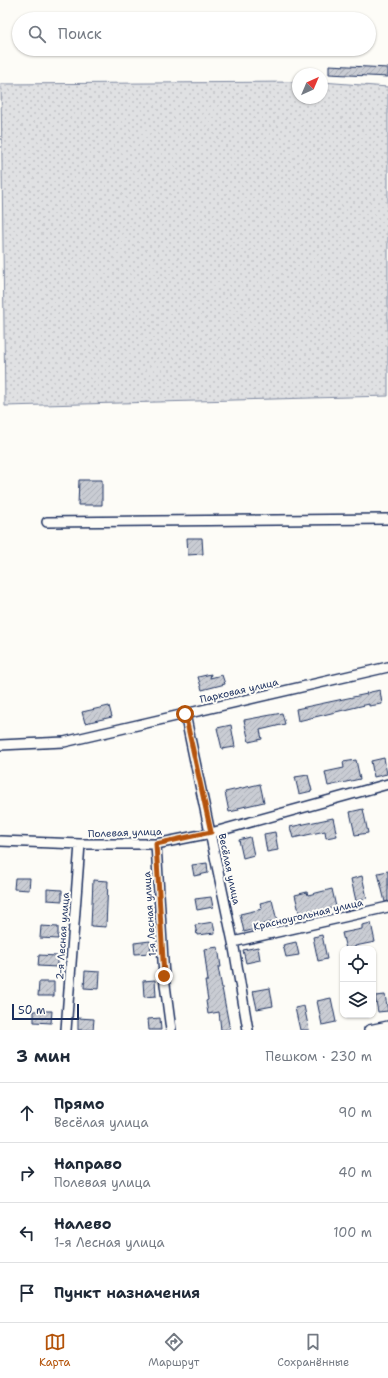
<!DOCTYPE html>
<html lang="ru">
<meta charset="utf-8">
<style>
body{margin:0;font-family:"Shantell Sans",sans-serif;background:#f2f2f3;color:#1f2937}
.controls{position:absolute;right:12px;bottom:12px;display:grid;overflow:hidden;border-radius:8px;box-shadow:0 1px 3px #0004}
.controls button{width:36px;height:36px;display:grid;place-items:center;padding:0;border:0;border-bottom:1px solid #e0e1e3;background:#fff;color:#1f2937;font:20px sans-serif}
.compass{position:absolute;left:292px;top:68px;width:36px;height:36px;border-radius:50%;background:#fff;box-shadow:0 1px 3px #0004;rotate:44deg}
.scale{position:absolute;left:12px;bottom:10px;width:67px;box-sizing:border-box;padding-left:4px;border:2px solid #1b2f5e;border-top:0;font-size:11px;line-height:14px;white-space:nowrap;color:#1b2f5e;-webkit-text-stroke:3px #fdfcf7;paint-order:stroke}
.stop{position:absolute;width:12px;height:12px;margin:-9px;border:3px solid #b45309;border-radius:50%;background:#fff}
.stop.end{background:#b45309;border-color:#fff;box-shadow:0 1px 4px #0008}
.list{margin:0;padding:0;list-style:none}
h2{display:flex;justify-content:space-between;align-items:center;height:52px;margin:0;padding:0 16px;font-size:17px}
h2 small{font-size:13px;font-weight:400;color:#747a83}
.list li{display:grid;grid-template-columns:26px 1fr auto;gap:12px;align-items:center;box-sizing:border-box;height:60px;padding:0 16px;border-top:1px solid #e0e1e3}
.list b{display:block;font-size:15px;white-space:nowrap}
.list p{margin:0;font-size:13px;white-space:nowrap;color:#747a83}
.list em{font-size:13px;font-style:normal;color:#747a83}
.icon{flex:none;width:22px;height:22px;fill:none;stroke:currentColor;stroke-width:2;stroke-linecap:round;stroke-linejoin:round}
.map{position:relative;flex:none;width:388px;height:1030px;overflow:hidden}
.search{position:absolute;background:#fff;box-shadow:0 1px 3px #0004;left:12px;right:12px;top:12px;height:44px;display:flex;align-items:center;gap:10px;box-sizing:border-box;padding:0 14px;border-radius:22px;color:#747a83;font-size:15px}
.sheet{height:292px;background:#fff}
nav{display:flex;justify-content:space-around;align-items:center;box-sizing:border-box;height:56px;border-top:1px solid #e0e1e3;background:#fff;font-size:11px;color:#747a83}
nav a{display:grid;justify-items:center;gap:2px}
nav .on{color:#b45309}
.map>svg:first-child{display:block}
</style>
<div class="map">
<svg width="388" height="1030" viewBox="0 0 388 1030">
<defs>
<pattern id="garden-dots" width="8" height="8" patternUnits="userSpaceOnUse"><rect width="8" height="8" fill="#e0e1e3"/><path d="M2 2h.1M6 6h.1" fill="none" stroke="#c0c1c5" stroke-width="1.8" stroke-linecap="round"/></pattern>
<pattern id="building-hatch" width="6" height="6" patternUnits="userSpaceOnUse"><rect width="6" height="6" fill="#c9ccd3"/><path d="M-1 1l2-2M0 6l6-6M5 7l2-2" fill="none" stroke="#acb0b8"/></pattern>
</defs>
<rect width="100%" height="100%" fill="#fdfcf7"/>
<filter id="ink" filterUnits="userSpaceOnUse"><feTurbulence type="fractalNoise" baseFrequency=".025" numOctaves="2"/><feDisplacementMap in="SourceGraphic" scale="8" xChannelSelector="R" yChannelSelector="G"/><feConvolveMatrix kernelMatrix="1 2 1 2 8 2 1 2 1" color-interpolation-filters="sRGB"/></filter>
<g filter="url(#ink)">
<!-- garden -->
<path fill="url(#garden-dots)" stroke="#7e88a0" d="M298 82V98H322V82L388 87V396L5 406 1 84Z"/>
<!-- building -->
<path fill="url(#building-hatch)" stroke="#1b2f5e" d="M329 65 388 68V77L329 74Z
M79 480H102V505H78Z
M187 538H202L203 554 188 555Z
M211 674 210 678 222 675 225 684 202 690 198 677Z
M380 690 382 704 369 706V704L298 721 296 709 367 694 366 693Z
M109 706 112 717 85 723 82 712Z
M282 713 285 724 260 730 262 739 249 742 244 720Z
M231 725 235 747 222 749 217 728Z
M384 758 387 774 374 777 371 761Z
M356 760 360 779 328 786 325 772 344 768 343 762Z
M308 775 312 791 299 794 295 777Z
M260 784 264 802 238 808 239 810 229 812 225 792Z
M363 809 368 833 355 835 350 812Z
M333 818 337 836 326 838 325 831 293 838 290 827Z
M275 832 278 850 267 852 264 834Z
M250 837 254 855 243 858 239 840Z
M207 863 208 873 194 876 192 865Z
M388 871V901L385 902 378 873Z
M362 876 367 898 356 901 351 879Z
M15 878H30L29 890 14 889Z
M93 880 108 881 106 927 91 926Z
M47 889 62 890V901L47 900Z
M332 889 336 907 300 916 295 895 307 892 308 895Z
M211 897 213 907 197 910 195 899Z
M272 900 277 921 254 926 255 929 244 932 240 914 262 909 260 903Z
M213 922 215 933 197 935 195 925Z
M371 923 375 942 355 946V948L346 949 342 933 362 929V925Z
M41 926 58 927V939L40 938Z
M322 935 327 959 318 961 313 937Z
M150 941 151 953 135 954 134 943Z
M296 942 299 955 286 957 283 945Z
M218 947 221 967H218L230 1030H221L219 1012 208 1014 206 1001 208 1000 205 981H208L204 949Z
M258 947 260 960 246 963 243 950Z
M39 955 57 956V967L38 966Z
M85 971 100 972 99 989 84 988Z
M155 980 156 996 144 997 143 981Z
M39 982H54V996H38Z
M270 988 273 1006 257 1009 253 991Z
M385 995 388 1011 378 1012 375 996Z
M331 998 336 1022 322 1025 317 1001Z
M304 1006 309 1030H300L295 1008Z
M34 1011H52L51 1023 34 1022Z
M78 1018 94 1019 93 1030H78Z
M160 1018 161 1030H149L148 1019Z"/>
<g fill="none" stroke-linecap="round" stroke-linejoin="round">
<!-- minor casing -->
<g stroke="#1b2f5e" stroke-width="12">
<path id="minor" d="M47 522 388 519
M185 714 233 942 248 1030
M0 745 64 742 388 667
M0 841 80 844H156L211 833 388 784
M156 844 164 977 171 1030
M233 942 388 907
M66 1030 80 844
M369 1030 388 1026"/>
</g>
<!-- minor -->
<use href="#minor" stroke="#fdfcf7" stroke-width="9"/>
</g>
</g>
<g fill="none" stroke-linecap="round" stroke-linejoin="round" filter="url(#ink)">
<!-- route -->
<path stroke="#b45309" stroke-width="5" d="M164 976 156 844 211 832 185 714"/>
</g>
<g text-anchor="middle" stroke-width="4" stroke-linejoin="round" paint-order="stroke">
<!-- street labels -->
<g font-size="10" fill="#1b2f5e" stroke="#fdfcf7">
<text transform="translate(239 690) rotate(-13)" y="4">Парковая улица</text>
<text transform="translate(125 832) rotate(-2)" y="4">Полевая улица</text>
<text transform="translate(230 869) rotate(78)" y="4">Весёлая улица</text>
<text transform="translate(149 914) rotate(-94)" y="4">1-я Лесная улица</text>
<text transform="translate(308 914) rotate(-13)" y="4">Красноугольная улица</text>
<text transform="translate(62 936) rotate(-86)" y="4">2-я Лесная улица</text>
</g>
</g>
</svg>
<div class="controls">
<button><svg class="icon" aria-label="locate" viewBox="0 0 24 24"><circle cx="12" cy="12" r="6"/><path d="M12 2v4M12 18v4M2 12h4M18 12h4"/></svg></button>
<button><svg class="icon" aria-label="layers" viewBox="0 0 24 24"><path d="M12 4l9 5-9 5-9-5zM3 14l9 5 9-5"/></svg></button>
</div>
<svg class="compass" viewBox="-18 -18 36 36"><path d="M0-13l5 13h-10z" fill="#e53935"/><path d="M0 13l5-13h-10z" fill="#747a83"/></svg>
<div class="scale">50 m</div>
<div class="stop" style="left:185px;top:714px"></div>
<div class="stop end" style="left:164px;top:976px"></div>
<div class="search"><svg class="icon" aria-label="search" viewBox="0 0 24 24"><circle cx="10" cy="10" r="6"/><path d="M15 15l6 6"/></svg>Поиск</div>
</div>
<section class="sheet">
<h2>3 мин<small>Пешком · 230 m</small></h2>
<ul class="list">
<li><svg class="icon" aria-label="ahead" viewBox="0 0 24 24"><path d="M12 20V5M6 11l6-6 6 6"/></svg><div><b>Прямо</b><p>Весёлая улица</p></div><em>90 m</em></li>
<li><svg class="icon" aria-label="right" viewBox="0 0 24 24"><path d="M7 20v-9h11M14 6l5 5-5 5"/></svg><div><b>Направо</b><p>Полевая улица</p></div><em>40 m</em></li>
<li><svg class="icon" aria-label="left" viewBox="0 0 24 24"><path d="M17 20v-9H6M10 6l-5 5 5 5"/></svg><div><b>Налево</b><p>1-я Лесная улица</p></div><em>100 m</em></li>
<li><svg class="icon" aria-label="arrive" viewBox="0 0 24 24"><path d="M6 21V4h12l-3 4 3 4H6"/></svg><div><b>Пункт назначения</b></div></li>
</ul>
</section>
<nav>
<a class="on"><svg class="icon" aria-label="map" viewBox="0 0 24 24"><path d="M3 6l6-2 6 2 6-2v14l-6 2-6-2-6 2zM9 4v14M15 6v14"/></svg>Карта</a>
<a><svg class="icon" aria-label="directions" viewBox="0 0 24 24"><path d="M12 3l9 9-9 9-9-9zM9 14v-3h6M13 9l2 2-2 2"/></svg>Маршрут</a>
<a><svg class="icon" aria-label="saved" viewBox="0 0 24 24"><path d="M7 4h10v16l-5-4-5 4z"/></svg>Сохранённые</a>
</nav>
